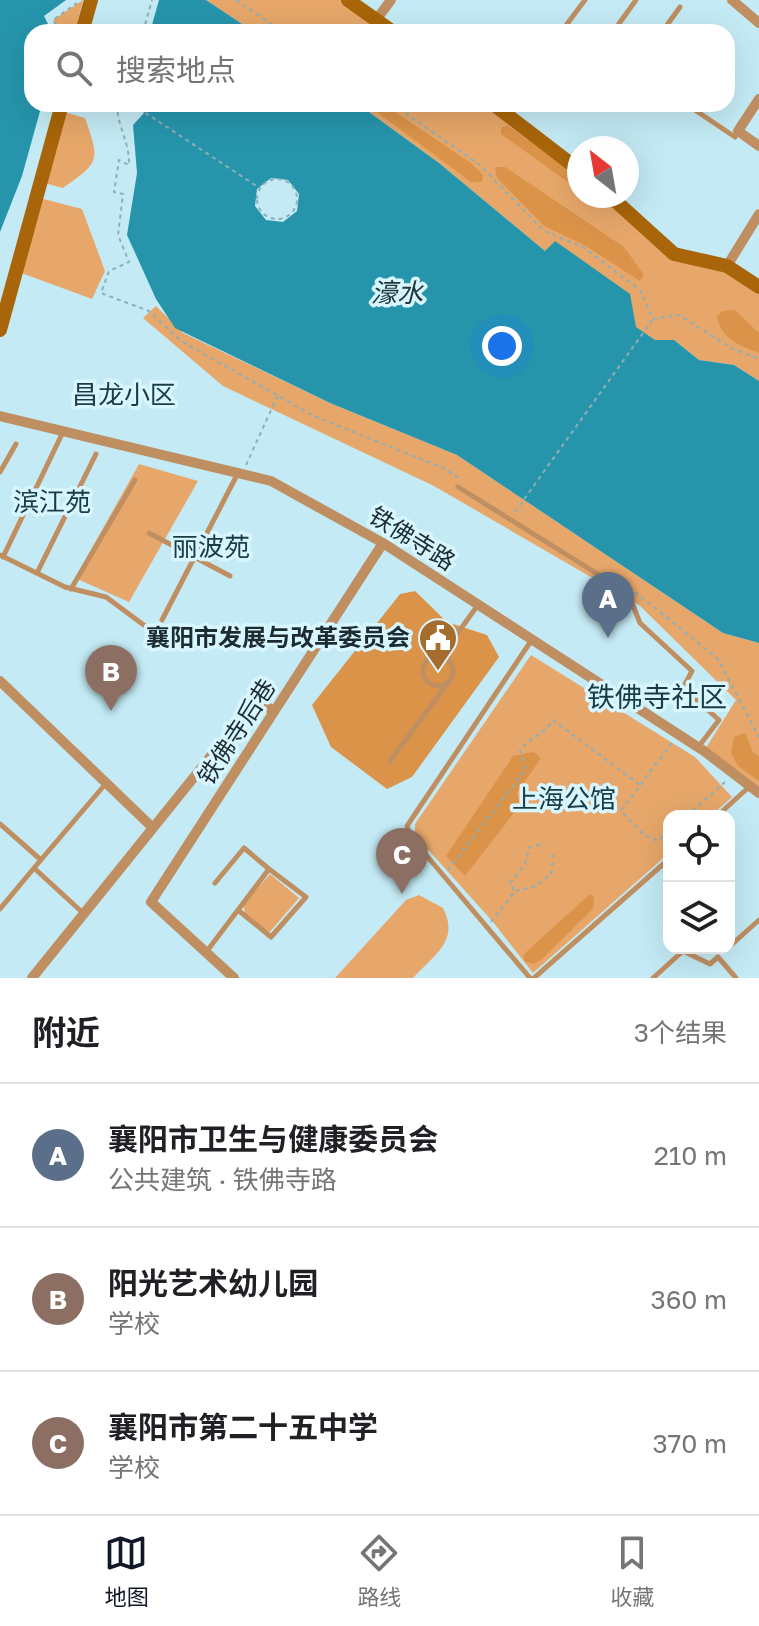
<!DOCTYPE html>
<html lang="zh">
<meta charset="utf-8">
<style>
body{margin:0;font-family:"Golos Text","Noto Sans SC",sans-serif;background:#f2f2f2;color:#202124}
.controls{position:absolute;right:24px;bottom:24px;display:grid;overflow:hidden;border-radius:16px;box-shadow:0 8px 32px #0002}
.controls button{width:72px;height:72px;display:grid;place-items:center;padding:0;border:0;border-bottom:2px solid #e0e0e0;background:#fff;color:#202124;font:40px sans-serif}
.compass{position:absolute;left:567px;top:136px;width:72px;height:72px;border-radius:50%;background:#fff;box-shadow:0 8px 32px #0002;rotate:329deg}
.you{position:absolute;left:502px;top:346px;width:28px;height:28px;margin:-20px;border:6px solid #fff;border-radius:50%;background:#1a73e8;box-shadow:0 0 0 12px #1a73e833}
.badge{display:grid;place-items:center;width:52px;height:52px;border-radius:50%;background:#111827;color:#fff;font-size:26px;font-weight:700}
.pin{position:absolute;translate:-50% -66px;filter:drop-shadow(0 2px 4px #0008)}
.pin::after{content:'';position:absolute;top:42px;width:28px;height:24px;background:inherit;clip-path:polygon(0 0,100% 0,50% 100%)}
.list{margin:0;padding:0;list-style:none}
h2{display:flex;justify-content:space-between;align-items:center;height:104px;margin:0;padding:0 32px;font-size:34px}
h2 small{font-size:26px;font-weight:400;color:#757577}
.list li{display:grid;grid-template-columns:52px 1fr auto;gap:24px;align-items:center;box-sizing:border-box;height:144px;padding:0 32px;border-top:2px solid #e0e0e0}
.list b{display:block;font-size:30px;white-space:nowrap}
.list p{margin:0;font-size:26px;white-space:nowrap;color:#757577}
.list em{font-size:26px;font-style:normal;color:#757577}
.icon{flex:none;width:44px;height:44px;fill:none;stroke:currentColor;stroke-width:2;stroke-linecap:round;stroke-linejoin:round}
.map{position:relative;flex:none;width:759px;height:978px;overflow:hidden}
.search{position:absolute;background:#fff;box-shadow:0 8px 32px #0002;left:24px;right:24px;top:24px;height:88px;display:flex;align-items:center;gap:20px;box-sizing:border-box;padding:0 28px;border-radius:24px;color:#757577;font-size:30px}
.sheet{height:536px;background:#fff}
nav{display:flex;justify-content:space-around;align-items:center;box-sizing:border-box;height:112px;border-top:2px solid #e0e0e0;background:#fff;font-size:22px;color:#757577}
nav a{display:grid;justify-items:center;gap:4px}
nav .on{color:#111827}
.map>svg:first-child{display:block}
</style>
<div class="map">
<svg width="759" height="978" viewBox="0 0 759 978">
<rect width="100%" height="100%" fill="#c4ebf5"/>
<!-- green -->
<path fill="#e7a76a" d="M83 0 75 32H60L53 20Z
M206 0H348L393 32H254Z
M358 104H493L579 170V196H610L674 254 727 266 759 287V381L734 365 699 360 674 340H655L635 327 629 294 545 251 439 163Z
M60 111 85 118C100 161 100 162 63 188L40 182Z
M36 197 82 209 105 271 92 299 16 271Z
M156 306 183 333 330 403 457 455 723 633 759 643V793L704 751 736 700 639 605 434 486 223 386 143 318Z
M139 464 198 481 129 602 75 578Z
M531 655 695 757 732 797 711 816H669V853L533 973 493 922 415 835V824Z
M270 874 299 898 268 934 246 916 243 905Z
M419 895 443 908C460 941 434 955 413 978H335L406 900Z"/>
<!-- forest -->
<path fill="#db9349" d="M366 104H383L471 163 483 175 482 182H471Z
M507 125 579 177V190L501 134V128Z
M495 167H505L624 247 644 275 640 281 584 245 544 226 497 178Z
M735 310 759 333V353C739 345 722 340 717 317L722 311Z
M415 591 447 622 487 635 499 657 412 777 387 789 331 747 312 705 400 594Z
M745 733 753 752 759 756V781L738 766 731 753 734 737Z
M534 752 541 758 517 793 520 805 465 876 446 856 513 756Z
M590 894 594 897 593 909 541 960 533 964 524 961V954Z"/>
<!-- water -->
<path fill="#2695ac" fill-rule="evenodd" d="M0 0H66L44 16 52 32H32V104H42L22 176 0 232Z
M159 0H206L254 32H150Z
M137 104H358L439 163 545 251 555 241 630 294 636 327 655 340H674L699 360 734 365 759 381V643L723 633 457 455 330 403 175 328 156 299 127 235 137 173 133 125 144 113ZM271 178 288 180 299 194 297 211 283 222 266 220 255 206 257 189Z"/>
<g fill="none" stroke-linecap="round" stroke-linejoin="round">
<!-- path -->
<path stroke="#8faeb6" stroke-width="2" stroke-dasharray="4 4" stroke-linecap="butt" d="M236 0 283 32
M60 32 53 20 77 3
M143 32 152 0
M117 104C117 126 130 143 129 165L119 160 114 192 123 194 118 235 129 262 109 271 101 293 149 311 181 341 314 416 443 468 462 480
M132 104 261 189
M392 104 480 165 544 231 583 247 640 290 653 319 679 315 733 349 759 359
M257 199a20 20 0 1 1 40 0a20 20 0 1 1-40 0Z
M246 465 278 395
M515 512 653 319
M635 592 718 659 759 737
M686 816 725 782
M669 831 658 841 644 835 621 811 673 741
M448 870 526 769 520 751C530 736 542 737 553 720L640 785
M514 890 510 883 525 864 529 848 544 843
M491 922 515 891 536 886 551 874 554 854"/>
<!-- lane -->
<path stroke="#bf8f62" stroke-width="5" d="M579 32 567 24 585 0
M613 32 636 0
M662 32 680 7
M686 104 735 137 737 132
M0 472 16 444
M458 487 628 593 640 623 692 671 683 688 719 720 699 746
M149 533 230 576
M0 555 65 587 106 597 168 643
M3 557 63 432
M37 573 96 454
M71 589 135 480
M162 620 238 473
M423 671a15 15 0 1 1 30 0a15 15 0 1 1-30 0Z
M441 656 478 605
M390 761 450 680
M717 816 749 787
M0 824 41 860
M215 883 244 848 269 869
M0 909 34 868
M83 913 34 868 102 788
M729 947 759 920
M207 951 269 869 306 897 271 937 238 910
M530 978 410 836 407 826 531 641
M534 978 669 859
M653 978 683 951 710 964 718 957 736 978"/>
<!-- street -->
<path stroke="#bf8f62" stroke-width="10" d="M732 0 759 23
M376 20 391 0
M759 99 738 131 759 146
M727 266 759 214
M0 416 271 481 383 543 704 751 759 793
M0 681 153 828
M32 978 257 699 274 712
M234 978 151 902 383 543"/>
<!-- secondary -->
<path stroke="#a96509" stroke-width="14" d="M348 0 393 32
M82 32 91 0
M493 104 579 170
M610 196 674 254 727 266 759 287
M0 330 62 104"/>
</g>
<!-- icons -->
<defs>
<g id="civic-pin" transform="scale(2)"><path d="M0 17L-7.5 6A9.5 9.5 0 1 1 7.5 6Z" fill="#a66c2c" stroke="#d7f6ff"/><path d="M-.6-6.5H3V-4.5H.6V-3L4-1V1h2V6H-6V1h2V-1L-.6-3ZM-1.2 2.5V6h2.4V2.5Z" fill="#fff"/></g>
</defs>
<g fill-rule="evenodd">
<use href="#civic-pin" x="438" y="638"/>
</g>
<g text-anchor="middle" stroke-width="7" stroke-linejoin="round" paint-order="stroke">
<!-- street labels -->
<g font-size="24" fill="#1d2c30" stroke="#d7f6ff">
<text transform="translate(412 539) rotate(32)" y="8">铁佛寺路</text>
<text transform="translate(237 732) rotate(-57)" y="8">铁佛寺后巷</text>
</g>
<!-- poi labels -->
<g font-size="24" font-weight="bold" fill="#1d2c30" stroke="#d7f6ff" text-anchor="end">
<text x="410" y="646">襄阳市发展与改革委员会</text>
</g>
<!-- water labels -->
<g font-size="26" font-style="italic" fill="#1d343a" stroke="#d7f6ff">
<text x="397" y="302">濠水</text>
</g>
<!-- neighbourhood labels -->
<g font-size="26" fill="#193c45" stroke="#d7f6ff">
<text x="124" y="404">昌龙小区</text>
<text x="52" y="511">滨江苑</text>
<text x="211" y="556">丽波苑</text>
<text x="564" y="808">上海公馆</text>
</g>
<!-- quarter labels -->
<g font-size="28" fill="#193c45" stroke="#d7f6ff">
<text x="657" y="707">铁佛寺社区</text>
</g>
</g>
</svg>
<div class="controls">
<button><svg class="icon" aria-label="locate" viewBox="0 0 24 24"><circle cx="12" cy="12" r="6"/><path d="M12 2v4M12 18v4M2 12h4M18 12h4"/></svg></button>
<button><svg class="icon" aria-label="layers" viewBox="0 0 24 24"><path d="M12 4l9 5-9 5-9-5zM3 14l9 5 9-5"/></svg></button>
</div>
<svg class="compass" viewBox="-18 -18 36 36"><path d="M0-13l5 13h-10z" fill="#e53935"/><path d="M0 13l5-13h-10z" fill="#757577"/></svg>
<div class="you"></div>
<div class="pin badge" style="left:608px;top:638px;background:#5c6f8a">A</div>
<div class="pin badge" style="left:111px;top:711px;background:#8d6e63">B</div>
<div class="pin badge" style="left:402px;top:894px;background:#8d6e63">C</div>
<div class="search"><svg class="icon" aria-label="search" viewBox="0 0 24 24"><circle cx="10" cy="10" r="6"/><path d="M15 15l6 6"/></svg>搜索地点</div>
</div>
<section class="sheet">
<h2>附近<small>3个结果</small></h2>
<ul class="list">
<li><span class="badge" style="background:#5c6f8a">A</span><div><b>襄阳市卫生与健康委员会</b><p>公共建筑 · 铁佛寺路</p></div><em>210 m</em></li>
<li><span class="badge" style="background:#8d6e63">B</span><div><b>阳光艺术幼儿园</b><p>学校</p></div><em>360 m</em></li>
<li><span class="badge" style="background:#8d6e63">C</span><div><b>襄阳市第二十五中学</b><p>学校</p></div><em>370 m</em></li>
</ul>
</section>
<nav>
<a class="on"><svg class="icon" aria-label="map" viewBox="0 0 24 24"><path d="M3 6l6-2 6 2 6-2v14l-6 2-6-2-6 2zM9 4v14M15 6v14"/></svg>地图</a>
<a><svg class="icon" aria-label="directions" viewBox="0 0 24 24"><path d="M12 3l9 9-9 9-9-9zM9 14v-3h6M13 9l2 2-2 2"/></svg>路线</a>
<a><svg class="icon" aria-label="saved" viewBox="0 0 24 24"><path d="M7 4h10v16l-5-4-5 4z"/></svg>收藏</a>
</nav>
